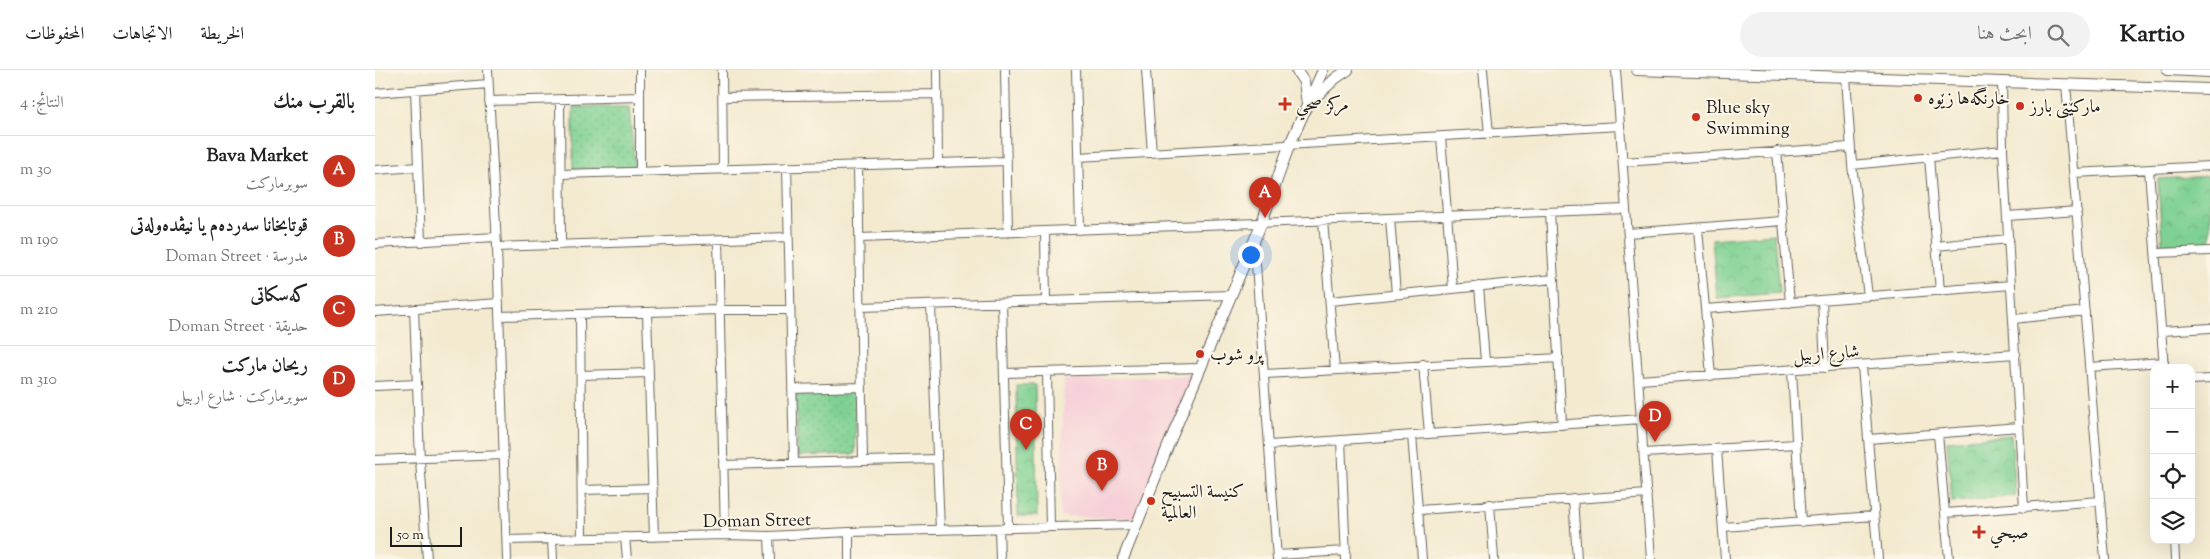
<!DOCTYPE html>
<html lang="ar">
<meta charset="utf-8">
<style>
body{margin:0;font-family:"Sorts Mill Goudy",Amiri,serif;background:#f2f2f2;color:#222;direction:rtl}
.controls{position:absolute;right:15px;bottom:15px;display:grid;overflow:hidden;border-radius:10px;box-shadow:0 5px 20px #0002}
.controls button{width:45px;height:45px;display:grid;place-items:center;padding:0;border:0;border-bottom:1px solid #e0e0e0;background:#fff;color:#222;font:25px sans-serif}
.scale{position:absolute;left:15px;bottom:12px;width:72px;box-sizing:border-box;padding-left:5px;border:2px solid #1c1c1c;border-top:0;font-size:14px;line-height:18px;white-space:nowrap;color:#1c1c1c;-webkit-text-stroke:4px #fcf5e5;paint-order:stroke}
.you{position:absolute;left:875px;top:184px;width:18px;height:18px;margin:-12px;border:4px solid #fff;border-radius:50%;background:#1a73e8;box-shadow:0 0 0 8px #1a73e833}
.badge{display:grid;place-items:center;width:32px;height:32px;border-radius:50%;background:#c8321e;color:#fff;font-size:16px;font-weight:700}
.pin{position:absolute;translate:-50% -41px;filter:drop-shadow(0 1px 2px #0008)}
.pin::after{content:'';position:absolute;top:26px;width:18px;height:15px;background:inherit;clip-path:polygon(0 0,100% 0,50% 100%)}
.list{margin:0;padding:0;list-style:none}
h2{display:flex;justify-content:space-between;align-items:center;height:65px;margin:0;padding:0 20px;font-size:21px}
h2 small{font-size:16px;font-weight:400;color:#767676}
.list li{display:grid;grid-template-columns:32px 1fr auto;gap:15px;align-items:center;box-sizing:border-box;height:70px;padding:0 20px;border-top:1px solid #e0e0e0}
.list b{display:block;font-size:19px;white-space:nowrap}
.list p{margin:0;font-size:16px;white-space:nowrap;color:#767676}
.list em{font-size:16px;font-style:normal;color:#767676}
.icon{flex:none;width:28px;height:28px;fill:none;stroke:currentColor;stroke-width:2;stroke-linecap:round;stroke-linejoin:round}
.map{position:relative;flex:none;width:1835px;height:489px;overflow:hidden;direction:ltr}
header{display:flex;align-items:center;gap:30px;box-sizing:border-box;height:70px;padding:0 25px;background:#fff;border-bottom:1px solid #e0e0e0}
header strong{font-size:24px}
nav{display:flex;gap:28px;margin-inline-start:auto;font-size:18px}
.search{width:350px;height:45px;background:#f2f2f2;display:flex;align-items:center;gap:12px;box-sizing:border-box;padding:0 18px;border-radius:28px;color:#767676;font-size:19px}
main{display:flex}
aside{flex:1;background:#fff}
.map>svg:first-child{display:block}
</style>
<header>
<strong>Kartio</strong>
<div class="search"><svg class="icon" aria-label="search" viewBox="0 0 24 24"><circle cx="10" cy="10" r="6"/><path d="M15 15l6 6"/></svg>ابحث هنا</div>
<nav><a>الخريطة</a><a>الاتجاهات</a><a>المحفوظات</a></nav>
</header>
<main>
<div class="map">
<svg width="1835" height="489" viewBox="0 0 1835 489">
<defs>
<pattern id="park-crowns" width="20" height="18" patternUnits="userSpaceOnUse" patternTransform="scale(1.25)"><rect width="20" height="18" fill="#7fd193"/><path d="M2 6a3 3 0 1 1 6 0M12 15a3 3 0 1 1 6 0" fill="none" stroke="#6db37e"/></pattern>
<pattern id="garden-dots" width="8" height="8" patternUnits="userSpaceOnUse" patternTransform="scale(1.25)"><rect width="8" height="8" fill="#7fd193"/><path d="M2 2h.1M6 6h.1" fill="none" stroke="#6db37e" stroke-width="1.8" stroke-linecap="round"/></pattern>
</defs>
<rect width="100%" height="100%" fill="#fcf5e5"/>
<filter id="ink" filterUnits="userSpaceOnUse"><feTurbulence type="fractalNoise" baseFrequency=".02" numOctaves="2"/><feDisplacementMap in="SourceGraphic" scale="10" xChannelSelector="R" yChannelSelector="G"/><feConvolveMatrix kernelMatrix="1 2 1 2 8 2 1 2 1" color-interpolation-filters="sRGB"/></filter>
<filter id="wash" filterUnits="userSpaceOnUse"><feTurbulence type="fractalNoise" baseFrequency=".0096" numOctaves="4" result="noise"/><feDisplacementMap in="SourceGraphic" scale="20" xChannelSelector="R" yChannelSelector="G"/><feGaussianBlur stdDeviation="1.12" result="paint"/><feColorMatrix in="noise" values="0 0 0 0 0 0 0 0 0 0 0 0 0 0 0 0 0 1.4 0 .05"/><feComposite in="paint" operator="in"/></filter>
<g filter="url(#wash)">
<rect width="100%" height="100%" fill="#f3ead0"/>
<!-- built -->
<path fill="#f6cfd8" d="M819 305 760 448 685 446 689 310Z"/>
<!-- park -->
<path fill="url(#park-crowns)" stroke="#4e7658" d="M1835 106V172L1787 175 1783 109Z
M1399 164 1404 223 1342 228 1337 169Z
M641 315H660L662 446H643Z
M1636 365 1641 426 1577 432 1572 371Z"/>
<!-- garden -->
<path fill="url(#garden-dots)" stroke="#4e7658" d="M198 37H254L260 98 198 99Z
M482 322 480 384 422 386 421 323Z"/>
</g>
<g filter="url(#ink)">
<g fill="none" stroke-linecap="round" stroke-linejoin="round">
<!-- street casing -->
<g stroke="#67645b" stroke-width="10">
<path id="street" d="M113 0 122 177 132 489
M265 0V101
M347 0 348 99
M562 0 563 93
M630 0 633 163
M701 0 705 160
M771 0 777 83
M1108 0 1114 64
M1241 0 1276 489
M1471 7 1477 95 1493 226
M1627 11 1628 80 1649 438
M1691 14 1730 489
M40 20 46 172
M0 23 113 14
M348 27 562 24
M185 30 186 175
M114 31 265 27
M1066 67 1078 219
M1402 81 1415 233
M703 87 1245 56
M1554 87 1565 221
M1248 92 1475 77
M483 95 488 391
M1477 95 1628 80
M412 97 419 393
M0 100 43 97
M1774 100 1789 298
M1699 103 1835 96
M186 104 632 91
M1175 142 1187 355
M1632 146 1702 141
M1015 148 1021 224
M948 150 960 300
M1323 159 1336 306
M670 162 671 231
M1253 163 1407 151
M485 168 1251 139
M343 170 350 465
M0 174 121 167
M1561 176 1634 169
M122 177 413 167
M877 178 881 194 902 489
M1781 183 1835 181
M1104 216 1110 291
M1447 230 1450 298
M955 231 1179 209
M627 233 633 458
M556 235 565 460
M486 237 856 225
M39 239 45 390 52 489
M1331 239 1636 215
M0 242 124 233
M272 242 279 467
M205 244 207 468
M124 246 344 240H415
M1639 249 1710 241
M1787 261 1835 258
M1048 294 1054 364
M1487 296 1503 489
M1714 297 1789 292
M1417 301 1426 452
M672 302 675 457
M629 303 825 298
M890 304 1184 288
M206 305 274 303
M1264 310 1641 284
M1816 310 1835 309
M0 316 42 314
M417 319 487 317
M1563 364 1574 489
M1037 365 1047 489
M1494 369 1644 357
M966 370 971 489
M895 375 1266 349
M1342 379 1350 489
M1269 383 1421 374
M0 390 129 385
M348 395 562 389
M207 420 278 418
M1198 428 1202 489
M1115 434 1119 489
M1044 440 1272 424
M1571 443 1725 431
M1348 457 1499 446
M624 459 625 489
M474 462V489
M394 466 395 489
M250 467 252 489
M177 469 178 489
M132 470 350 465 394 466 474 462 762 455
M1799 470 1800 489
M902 485 971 481"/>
</g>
<!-- secondary casing -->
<g stroke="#67645b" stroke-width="12">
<path id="secondary" d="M921 0 929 12 932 34
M1262 0 1835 19
M1792 0 1835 2
M936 31 961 8 973 0
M748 489 793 376 887 152 914 76 948 0"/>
</g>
<!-- street -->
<use href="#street" stroke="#fff" stroke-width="8"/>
<!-- secondary -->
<use href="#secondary" stroke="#fff" stroke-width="10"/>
</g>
</g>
<!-- markers -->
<g fill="#c8321e" stroke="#fcf5e5" stroke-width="2">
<circle cx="1543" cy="28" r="5"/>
<path d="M907.5 26.5h5v5h5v5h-5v5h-5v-5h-5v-5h5z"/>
<circle cx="1645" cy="36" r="5"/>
<circle cx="1321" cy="47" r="5"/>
<circle cx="825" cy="284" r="5"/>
<circle cx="776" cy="431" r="5"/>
<path d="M1601.5 454.5h5v5h5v5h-5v5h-5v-5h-5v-5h5z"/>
</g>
<g text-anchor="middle" stroke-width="4" stroke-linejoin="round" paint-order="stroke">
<!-- poi labels -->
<g font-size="18" fill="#1c1c1c" stroke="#fcf5e5" text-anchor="start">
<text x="1553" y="34">خارنگەها زێوە</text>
<text x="921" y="40">مركز صحي</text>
<text x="1655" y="42">مارکێتی بارز</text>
<text x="1331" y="43">Blue sky<tspan x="1331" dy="21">Swimming</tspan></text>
<text x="835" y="290">پرو شوب</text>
<text x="786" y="427">كنيسة التسبيح<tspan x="786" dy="21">العالمية</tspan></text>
<text x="1615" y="468">صبحي</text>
</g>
<!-- street labels -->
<g font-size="18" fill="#1c1c1c" stroke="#fcf5e5">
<text transform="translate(1451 283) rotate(-4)" y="6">شارع اربيل</text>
<text transform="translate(382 450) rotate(-1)" y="6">Doman Street</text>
</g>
</g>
</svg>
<div class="controls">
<button>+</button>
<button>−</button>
<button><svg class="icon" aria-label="locate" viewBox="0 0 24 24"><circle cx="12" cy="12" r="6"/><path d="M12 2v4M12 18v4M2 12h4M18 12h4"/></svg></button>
<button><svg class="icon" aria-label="layers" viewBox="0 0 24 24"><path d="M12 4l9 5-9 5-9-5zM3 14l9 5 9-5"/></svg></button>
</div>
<div class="scale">50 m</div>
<div class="you"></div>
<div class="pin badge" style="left:890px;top:148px">A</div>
<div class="pin badge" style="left:727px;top:421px">B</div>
<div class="pin badge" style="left:651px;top:380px">C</div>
<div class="pin badge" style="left:1280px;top:372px">D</div>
</div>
<aside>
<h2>بالقرب منك<small>النتائج: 4</small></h2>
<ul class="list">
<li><span class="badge">A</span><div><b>Bava Market</b><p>سوبرماركت</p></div><em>30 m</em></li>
<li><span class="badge">B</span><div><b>قوتابخانا سەردەم یا نیڤدەولەتی</b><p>مدرسة · Doman Street</p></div><em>190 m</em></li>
<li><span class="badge">C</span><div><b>کەسکاتی</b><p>حديقة · Doman Street</p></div><em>210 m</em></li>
<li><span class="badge">D</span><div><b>ريحان ماركت</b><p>سوبرماركت · شارع اربيل</p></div><em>310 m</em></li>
</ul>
</aside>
</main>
